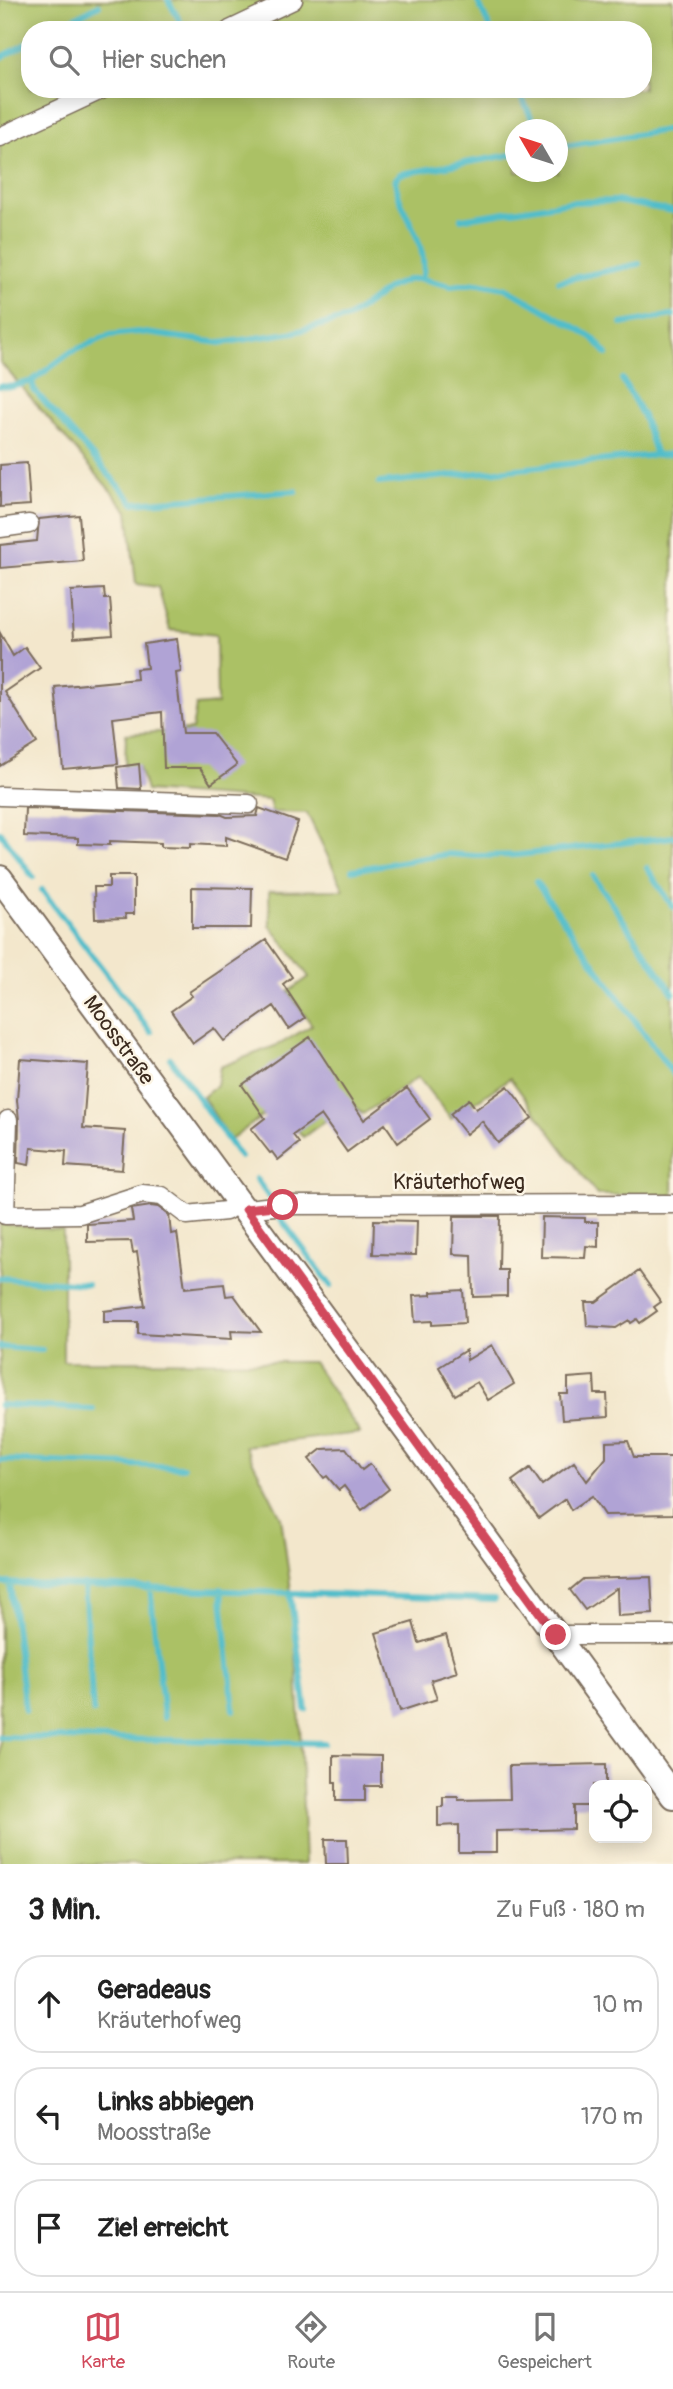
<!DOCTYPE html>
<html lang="de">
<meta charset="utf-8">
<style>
body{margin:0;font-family:Pangolin,sans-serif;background:#f6f6f6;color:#222}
.controls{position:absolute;right:21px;bottom:21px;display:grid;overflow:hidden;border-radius:14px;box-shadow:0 4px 18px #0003}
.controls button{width:63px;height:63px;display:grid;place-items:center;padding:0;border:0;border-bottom:2px solid #e0e0e0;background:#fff;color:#222;font:35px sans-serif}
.compass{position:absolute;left:505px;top:119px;width:63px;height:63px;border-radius:50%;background:#fff;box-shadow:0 4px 18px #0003;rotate:309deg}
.stop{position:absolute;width:21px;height:21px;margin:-16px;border:5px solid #d1495b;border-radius:50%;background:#fff}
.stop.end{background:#d1495b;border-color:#fff;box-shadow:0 2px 7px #0008}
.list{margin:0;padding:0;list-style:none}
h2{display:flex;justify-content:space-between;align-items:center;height:91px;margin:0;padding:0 28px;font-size:30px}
h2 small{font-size:23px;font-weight:400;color:#767676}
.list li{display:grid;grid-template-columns:46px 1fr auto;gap:21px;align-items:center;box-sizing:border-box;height:98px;margin:0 14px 14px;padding:0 14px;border:2px solid #e0e0e0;border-radius:28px}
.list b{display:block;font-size:26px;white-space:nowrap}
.list p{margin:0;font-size:23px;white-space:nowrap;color:#767676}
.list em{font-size:23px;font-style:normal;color:#767676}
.icon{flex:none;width:38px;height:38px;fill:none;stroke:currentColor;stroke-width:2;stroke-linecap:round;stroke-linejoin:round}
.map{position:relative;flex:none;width:673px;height:1864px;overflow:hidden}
.search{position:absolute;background:#fff;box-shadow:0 4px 18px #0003;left:21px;right:21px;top:21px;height:77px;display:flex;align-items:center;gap:18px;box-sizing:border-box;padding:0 24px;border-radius:28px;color:#767676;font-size:26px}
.sheet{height:427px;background:#fff}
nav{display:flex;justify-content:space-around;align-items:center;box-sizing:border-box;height:98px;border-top:2px solid #e0e0e0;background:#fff;font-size:19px;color:#767676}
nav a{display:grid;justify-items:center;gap:4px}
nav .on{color:#d1495b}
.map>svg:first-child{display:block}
</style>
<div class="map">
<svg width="673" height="1864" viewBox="0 0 673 1864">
<rect width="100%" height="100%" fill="#fcf5e5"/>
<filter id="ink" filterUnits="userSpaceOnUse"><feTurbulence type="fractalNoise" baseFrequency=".0143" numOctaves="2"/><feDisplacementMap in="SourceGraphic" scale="14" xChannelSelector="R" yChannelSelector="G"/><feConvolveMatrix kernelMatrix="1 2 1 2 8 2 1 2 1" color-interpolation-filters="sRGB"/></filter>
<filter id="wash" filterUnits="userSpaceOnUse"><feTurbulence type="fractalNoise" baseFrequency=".00686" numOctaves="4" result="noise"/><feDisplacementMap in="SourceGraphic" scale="28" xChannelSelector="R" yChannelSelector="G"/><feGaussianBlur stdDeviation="1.57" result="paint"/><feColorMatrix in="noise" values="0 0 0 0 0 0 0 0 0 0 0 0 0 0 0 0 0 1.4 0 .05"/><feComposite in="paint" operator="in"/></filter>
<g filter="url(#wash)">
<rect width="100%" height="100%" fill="#f3e7cc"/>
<!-- green -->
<path fill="#abc165" stroke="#737642" stroke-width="2" fill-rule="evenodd" d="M0 0H673V1195H597L510 1078 451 1119 418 1077 363 1114 351 1102 303 1137 278 1105 230 1140 203 1097 217 1085 220 1067 280 1044 312 1025 288 992 309 977 270 925 269 891 344 890 307 813 272 812 269 800 146 791 139 767H125L126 734 192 730 196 706 217 704 216 635 170 630 158 587 136 584 128 511 0 362ZM30 30H643V89H30ZM516 130H558V172H516Z
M0 1224 63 1231V1361L313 1362 360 1433 245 1446 281 1517 293 1605 300 1725 305 1864H0Z"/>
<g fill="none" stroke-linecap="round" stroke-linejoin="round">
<!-- stream -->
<path stroke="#51bdca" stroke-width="6" d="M168 0 181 23
M477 0 491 30
M53 30 99 5
M0 58 30 42
M518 89 537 130
M558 147 673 129
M461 219 570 202 616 201 673 211
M422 279C431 244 399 213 395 180L400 174 516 154
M559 281 639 264
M622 324 673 315
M622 379 643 416 656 455 673 454
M32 381 34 390 134 503 296 491
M0 386 11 387 32 381 71 352 110 335 138 332 221 343 295 332 348 318 390 287 410 279H422L451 286 478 283 505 288 579 329 593 338 607 354
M379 483 656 455
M0 832 33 877
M647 868 673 907
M352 870 448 854 476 856 518 855 673 837
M593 876 673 993
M536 882 673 1074
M42 890 151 1032
M170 1058 240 1157
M256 1179 269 1197
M278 1215 331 1286
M0 1278 87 1284
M0 1347 42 1350
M0 1405 93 1409
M0 1460 183 1467
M0 1583 494 1600
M10 1583 25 1710
M84 1585 93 1712
M150 1587 164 1717
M221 1589 234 1710
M290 1592 306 1710
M0 1737 324 1743"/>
</g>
<g id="blocks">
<!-- building -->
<path fill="#b0a3d5" d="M27 463 30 505 0 507V465Z
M79 515 83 561 0 568V545L37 541 39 519Z
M104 589 105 599H110L113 635 74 638 71 591Z
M0 633 13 656 25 647 40 668 5 692 37 743 0 766Z
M177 639 181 672 176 673 183 733H212L237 765 211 784 200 768H164L162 712 113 718 118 764 63 769 55 687 137 679 136 669 147 668 144 644Z
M139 764 141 789 119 788 117 767Z
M25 808 220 814 227 817 257 816 259 808 298 822 285 858 226 837V846L190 844V848L161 847V843L110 841V845L78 844V838L24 836Z
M109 876H134V914H125L126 918 95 919 94 887H109Z
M192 887 252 888 251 928H192Z
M266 940 292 977 283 984 305 1018 289 1029 274 1006 224 1041 214 1028 193 1043 171 1011 192 996 189 992Z
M310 1037 364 1120 407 1088 430 1119 398 1143 385 1124 347 1152 321 1115 293 1135 299 1143 278 1160 272 1152 270 1153 251 1129 265 1118 242 1085Z
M20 1059 88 1064 83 1128 125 1131 122 1170 65 1166 66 1151 31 1148 29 1165 18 1163 19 1120 17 1100Z
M508 1086 532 1118 498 1143 482 1121 466 1134 450 1114 469 1099 476 1109Z
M151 1206 158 1207 169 1215 171 1234 177 1233 185 1288 224 1284 226 1296 234 1295 261 1332 231 1331 232 1339 138 1334V1322H104V1311L145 1306 137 1252 133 1253 131 1241 87 1242V1224L133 1221 131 1209Z
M454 1216H500L499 1270H507V1296L473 1297 472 1255 453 1254Z
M542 1217 585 1218V1222H598V1247L586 1246 585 1258 541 1257Z
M374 1220 417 1221 416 1255 373 1254Z
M639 1271 661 1302 654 1307 657 1311 640 1323 637 1319 631 1323 629 1320 616 1328 587 1326 585 1302H596Z
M463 1290 465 1323 432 1325V1321L415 1322 413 1296 431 1295V1292Z
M492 1345 514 1384 488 1400 477 1382 455 1395 439 1367 466 1350 467 1360Z
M594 1376 595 1394H607L608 1417 562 1420 560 1394H568V1378Z
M628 1441 634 1457H673V1514L605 1515 592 1496 571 1510 565 1499 539 1518 512 1481 530 1468 542 1485 574 1462 587 1481 606 1458V1442Z
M346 1448 362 1470 370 1464 389 1489 362 1510 344 1486 339 1490 327 1476 324 1478 309 1459 322 1449Z
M651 1577 653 1614 618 1616 617 1588 585 1610 570 1590 583 1579Z
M413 1622 419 1643 446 1635 457 1672 431 1680 437 1699 400 1711 376 1633Z
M333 1755 381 1756V1786H365V1801H336V1782H333Z
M606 1764V1785H594V1806H574V1829L496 1831V1853H459V1825L438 1826V1807H443V1797H458V1800L510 1799 509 1766Z
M325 1839H347L348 1864H326Z"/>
</g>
</g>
<g filter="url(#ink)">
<use href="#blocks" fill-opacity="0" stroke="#7b6c5b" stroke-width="2"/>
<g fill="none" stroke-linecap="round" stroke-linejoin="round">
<!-- street casing -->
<g stroke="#7b6c5b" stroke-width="21">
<path id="street" d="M230 30 293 0
M0 137 103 89
M0 528 29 524
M0 796 249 804
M8 1120 5 1215 80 1214 142 1194 162 1196 187 1215 226 1211 240 1201
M246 1209 283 1205 673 1204
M556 1635H673"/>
</g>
<!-- secondary casing -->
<g stroke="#7b6c5b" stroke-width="28">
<path id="secondary" d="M0 878C226 1183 450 1489 673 1796"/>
</g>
<!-- street -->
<use href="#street" stroke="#fff" stroke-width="18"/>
<!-- secondary -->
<use href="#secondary" stroke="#fff" stroke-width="24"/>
</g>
</g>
<g fill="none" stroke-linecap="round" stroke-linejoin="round" filter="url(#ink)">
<!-- route -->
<path stroke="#d1495b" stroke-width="9" d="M283 1205 246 1209 556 1635"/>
</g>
<g text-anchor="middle" stroke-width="5" stroke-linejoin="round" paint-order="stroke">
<!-- street labels -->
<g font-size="21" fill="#3b2a1e" stroke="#fcf5e5">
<text transform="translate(119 1040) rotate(54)" y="7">Moosstraße</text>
<text x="459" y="1189">Kräuterhofweg</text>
</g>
</g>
</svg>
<div class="controls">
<button><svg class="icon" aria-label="locate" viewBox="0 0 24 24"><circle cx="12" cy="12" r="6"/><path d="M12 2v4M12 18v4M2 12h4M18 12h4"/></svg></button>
</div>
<svg class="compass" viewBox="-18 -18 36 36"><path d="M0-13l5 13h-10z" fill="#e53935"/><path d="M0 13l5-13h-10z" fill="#767676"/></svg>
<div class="stop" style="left:283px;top:1205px"></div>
<div class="stop end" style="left:556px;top:1635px"></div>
<div class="search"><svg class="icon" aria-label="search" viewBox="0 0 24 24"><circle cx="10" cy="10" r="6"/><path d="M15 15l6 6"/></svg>Hier suchen</div>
</div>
<section class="sheet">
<h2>3 Min.<small>Zu Fuß · 180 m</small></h2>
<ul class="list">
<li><svg class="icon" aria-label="ahead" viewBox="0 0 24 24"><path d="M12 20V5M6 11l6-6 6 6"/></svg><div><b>Geradeaus</b><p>Kräuterhofweg</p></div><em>10 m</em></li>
<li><svg class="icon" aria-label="left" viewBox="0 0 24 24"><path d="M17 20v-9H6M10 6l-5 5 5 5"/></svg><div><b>Links abbiegen</b><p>Moosstraße</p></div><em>170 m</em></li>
<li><svg class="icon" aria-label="arrive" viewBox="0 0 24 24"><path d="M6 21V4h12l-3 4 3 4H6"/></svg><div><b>Ziel erreicht</b></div></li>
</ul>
</section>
<nav>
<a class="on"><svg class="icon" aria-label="map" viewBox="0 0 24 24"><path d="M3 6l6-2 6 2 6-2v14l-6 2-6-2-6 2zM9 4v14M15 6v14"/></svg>Karte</a>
<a><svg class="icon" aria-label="directions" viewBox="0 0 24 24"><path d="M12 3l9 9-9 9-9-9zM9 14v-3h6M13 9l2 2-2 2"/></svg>Route</a>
<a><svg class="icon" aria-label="saved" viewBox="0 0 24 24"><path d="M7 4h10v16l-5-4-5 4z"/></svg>Gespeichert</a>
</nav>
